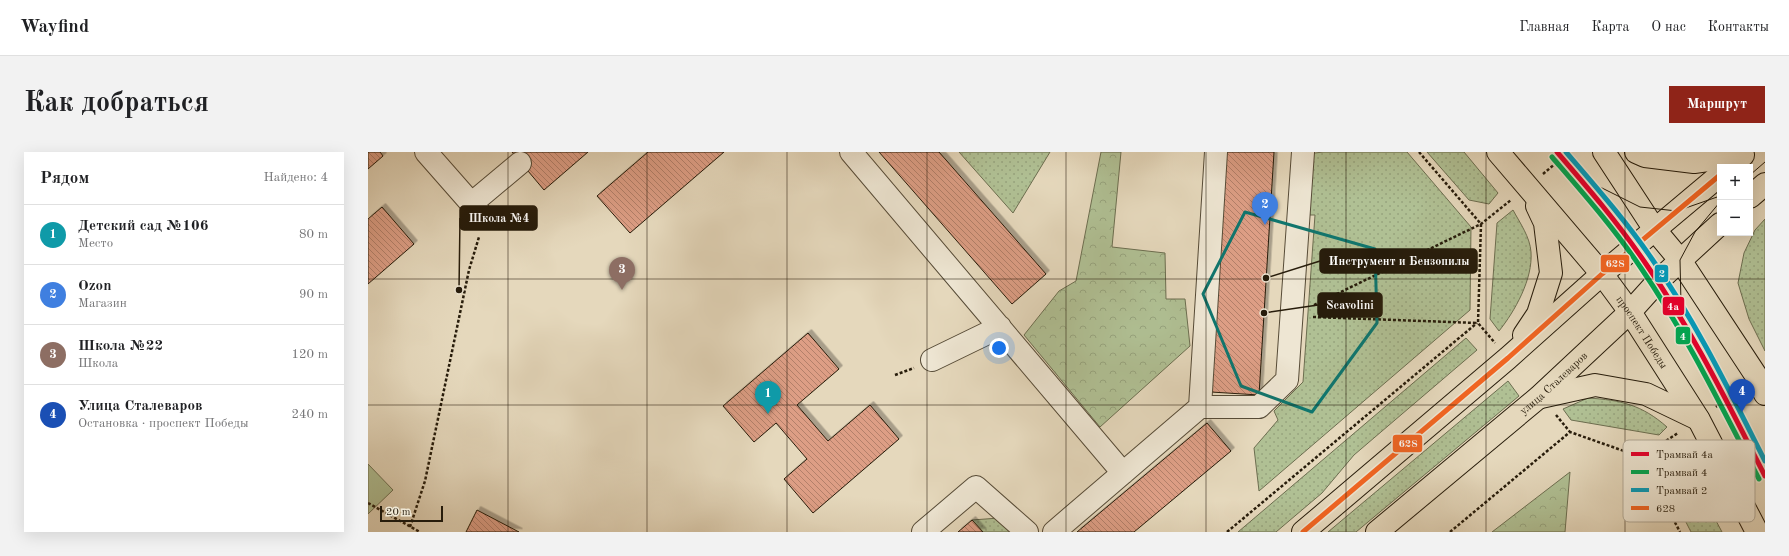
<!DOCTYPE html>
<html lang="ru">
<meta charset="utf-8">
<style>
body{margin:0;font-family:"Old Standard TT",serif;background:#f2f2f2;color:#202124}
.controls{position:absolute;right:12px;top:12px;display:grid;overflow:hidden;border-radius:0px;box-shadow:0 4px 16px #0002}
.controls button{width:36px;height:36px;display:grid;place-items:center;padding:0;border:0;border-bottom:1px solid #e0e0e0;background:#fff;color:#202124;font:20px sans-serif}
.scale{position:absolute;left:12px;bottom:10px;width:63px;box-sizing:border-box;padding-left:4px;border:2px solid #271c0b;border-top:0;font-size:11px;line-height:14px;white-space:nowrap;color:#271c0b;-webkit-text-stroke:3px #eee6d3;paint-order:stroke}
.you{position:absolute;left:631px;top:196px;width:14px;height:14px;margin:-10px;border:3px solid #fff;border-radius:50%;background:#1a73e8;box-shadow:0 0 0 6px #1a73e833}
.badge{display:grid;place-items:center;width:26px;height:26px;border-radius:50%;background:#8f2418;color:#fff;font-size:13px;font-weight:700}
.pin{position:absolute;translate:-50% -33px;filter:drop-shadow(0 1px 2px #0008)}
.pin::after{content:'';position:absolute;top:21px;width:14px;height:12px;background:inherit;clip-path:polygon(0 0,100% 0,50% 100%)}
.list{margin:0;padding:0;list-style:none}
h2{display:flex;justify-content:space-between;align-items:center;height:52px;margin:0;padding:0 16px;font-size:17px}
h2 small{font-size:13px;font-weight:400;color:#757577}
.list li{display:grid;grid-template-columns:26px 1fr auto;gap:12px;align-items:center;box-sizing:border-box;height:60px;padding:0 16px;border-top:1px solid #e0e0e0}
.list b{display:block;font-size:15px;white-space:nowrap}
.list p{margin:0;font-size:13px;white-space:nowrap;color:#757577}
.list em{font-size:13px;font-style:normal;color:#757577}
.map{position:relative;flex:none;width:1397px;height:380px;overflow:hidden;border-radius:0px}
header{display:flex;align-items:center;gap:24px;box-sizing:border-box;height:56px;padding:0 20px;background:#fff;border-bottom:1px solid #e0e0e0}
header strong{font-size:19px}
nav{display:flex;gap:22px;margin-inline-start:auto;font-size:14px}
.intro{display:flex;align-items:center;justify-content:space-between;box-sizing:border-box;height:96px;padding:0 24px}
h1{margin:0;font-size:28px}
.button{padding:10px 18px;border-radius:0px;background:#8f2418;color:#fff;font-size:14px;font-weight:700}
main{display:flex;gap:24px;padding:0 24px}
aside{flex:1;background:#fff;border-radius:0px;box-shadow:0 4px 16px #0002}
.map>svg:first-child{display:block}
</style>
<header>
<strong>Wayfind</strong>
<nav><a>Главная</a><a>Карта</a><a>О нас</a><a>Контакты</a></nav>
</header>
<div class="intro"><h1>Как добраться</h1><a class="button">Маршрут</a></div>
<main>
<aside>
<h2>Рядом<small>Найдено: 4</small></h2>
<ul class="list">
<li><span class="badge" style="background:#0f9aa8">1</span><div><b>Детский сад №106</b><p>Место</p></div><em>80 m</em></li>
<li><span class="badge" style="background:#3f7fe0">2</span><div><b>Ozon</b><p>Магазин</p></div><em>90 m</em></li>
<li><span class="badge" style="background:#8d6e63">3</span><div><b>Школа №22</b><p>Школа</p></div><em>120 m</em></li>
<li><span class="badge" style="background:#1a4fb4">4</span><div><b>Улица Сталеваров</b><p>Остановка · проспект Победы</p></div><em>240 m</em></li>
</ul>
</aside>
<div class="map">
<svg width="1397" height="380" viewBox="0 0 1397 380">
<defs>
<pattern id="grass-dots" width="8" height="8" patternUnits="userSpaceOnUse"><rect width="8" height="8" fill="#b0c094"/><path d="M2 2h.1M6 6h.1" fill="none" stroke="#97a47e" stroke-width="1.8" stroke-linecap="round"/></pattern>
<pattern id="forest-crowns" width="20" height="18" patternUnits="userSpaceOnUse"><rect width="20" height="18" fill="#b0c094"/><path d="M2 6a3 3 0 1 1 6 0M12 15a3 3 0 1 1 6 0" fill="none" stroke="#97a47e"/></pattern>
<pattern id="building-back-hatch" width="6" height="6" patternUnits="userSpaceOnUse"><rect width="6" height="6" fill="#dd9e85"/><path d="M-1 5l2 2M0 0l6 6M5-1l2 2" fill="none" stroke="#b3806b"/></pattern>
<filter id="shadow"><feDropShadow dx="3.5" dy="-3.5" stdDeviation="0" flood-color="#0004"/></filter>
</defs>
<rect width="100%" height="100%" fill="#e5d8bc"/>
<filter id="stains"><feTurbulence type="fractalNoise" baseFrequency=".005" numOctaves="4"/><feColorMatrix values="0 0 0 0 .2 0 0 0 0 .09 0 0 0 0 .02 0 0 0 .5 -.17"/></filter>
<radialGradient id="worn" r=".72"><stop offset=".6" stop-color="#630" stop-opacity="0"/><stop offset="1" stop-color="#630" stop-opacity=".3"/></radialGradient>
<!-- grass -->
<path fill="url(#grass-dots)" stroke="#6c6e50" d="M591 0H682L645 61Z
M955 0H1039L1103 75 1102 158 891 339 886 296 910 268 906 259 935 230 947 63H937L939 2Z
M1059 0H1096L1130 41 1121 52 1101 48Z
M1145 58C1152 71 1162 85 1163 100 1165 127 1147 159 1131 179L1122 167 1129 71Z
M1397 67V199L1381 167 1370 131 1376 101 1387 78Z
M1098 186 1109 198 986 303 954 341 908 380H870Z
M1140 229 1151 244 988 380H960Z
M1220 246C1253 248 1274 253 1299 275L1291 283 1203 268 1195 257Z
M1314 305 1354 380H1323L1291 317Z
M631 366 646 380H615L604 368Z"/>
<!-- forest -->
<path fill="url(#forest-crowns)" stroke="#6c6e50" d="M733 0H753L744 95 797 101 798 147H817L822 194 732 275 656 183 691 139 708 129Z
M1202 320 1197 380H1124Z"/>
<!-- pitch -->
<path fill="#b0c094" stroke="#6c6e50" d="M0 312 25 338 0 362Z"/>
<!-- building -->
<path fill="url(#building-back-hatch)" stroke="#271c0b" filter="url(#shadow)" d="M0 0H12L15 4 0 17Z
M144 0H220L176 38Z
M280 0H356L262 81 229 44Z
M511 0H571L678 122 644 152Z
M858 0H906L891 243 843 240Z
M14 55 46 92 0 132V67Z
M440 181 471 217 429 253 460 289 502 253 531 287 445 361 416 327 439 307 408 271 386 290 355 254Z
M839 271 863 299 766 380H709Z
M109 358 151 380H98Z
M604 368 615 380H590Z"/>
<g fill="none" stroke-linecap="round" stroke-linejoin="round">
<!-- minor casing -->
<g stroke="#564b37" stroke-width="24">
<path id="minor" d="M58 0 116 66
M483 0 755 321
M103 52 152 11
M564 208 632 175
M832 255 848 0
M555 380 608 335 659 380
M686 380 832 255H891L919 228 935 0"/>
</g>
<!-- major casing -->
<g stroke="#271c0b" stroke-width="24">
<g id="major">
<path id="s1" d="M1130 0 1234 122 1262 160 1331 268 1389 380"/>
<path d="M1236 0 1287 78 1312 108 1387 222 1397 242"/>
<path d="M1268 0 1277 4 1326 10 1375 3"/>
<path d="M1382 45 1397 32"/>
<path d="M1156 183 1170 162 1183 121 1177 71 1169 54"/>
<path d="M1173 245 1227 233 1278 242 1330 267"/>
<path d="M935 380 1140 206 1234 122 1352 23"/>
<path id="s2" d="M1009 380 1171 245 1262 160 1290 129 1352 72"/>
</g>
</g>
<!-- path -->
<path stroke="#271c0b" stroke-width="2.5" stroke-dasharray="3 2" stroke-linecap="butt" d="M1051 0 1113 72 1110 171 1127 191
M1175 22 1201 0
M946 153 1113 72 1143 48
M945 165 1110 171
M527 223 546 216
M1348 255 1371 236
M1188 263 1202 280
M1273 305 1310 281
M0 351 52 380
M42 375 57 329 101 118 111 85
M859 380 1109 171
M1082 380 1202 280 1273 305 1312 380"/>
<!-- minor -->
<use href="#minor" stroke="#eee6d3" stroke-width="22"/>
<!-- major -->
<use href="#major" stroke="#e5d8bc" stroke-width="22"/>
<!-- tram -->
<path stroke="#271c0b" stroke-width="1" d="M1382 23 1397 10
M1230 34 1272 55 1309 59 1352 44
M1323 187 1313 152 1312 108 1327 80 1352 50"/>
<!-- bus-1 casing -->
<g stroke="#eee6d3" stroke-width="8">
<path id="bus-1" d="M935 380 1140 206 1234 122 1352 23"/>
</g>
<!-- bus-1 -->
<use href="#bus-1" stroke="#f26522" stroke-width="5"/>
<!-- tram-1 casing -->
<g stroke="#eee6d3" stroke-width="8">
<path id="tram-1" d="M1189 0C1220 36 1251 72 1278 112 1324 178 1360 252 1397 324"/>
</g>
<!-- tram-2 casing -->
<g stroke="#eee6d3" stroke-width="8">
<path id="tram-2" d="M1184 5C1215 41 1246 76 1273 116 1318 182 1354 256 1391 327"/>
</g>
<!-- tram-3 casing -->
<g stroke="#eee6d3" stroke-width="8">
<path id="tram-3" d="M1198 0C1228 35 1258 69 1284 107 1328 170 1362 240 1397 309"/>
</g>
<!-- tram-1 -->
<use href="#tram-1" stroke="#e4002b" stroke-width="5"/>
<!-- tram-2 -->
<use href="#tram-2" stroke="#00a651" stroke-width="5"/>
<!-- tram-3 -->
<use href="#tram-3" stroke="#049bba" stroke-width="5"/>
</g>
<!-- marked area -->
<path fill="none" stroke="#0f766e" stroke-width="3" stroke-linejoin="round" d="M877 60 1007 97 1009 171 944 260 873 234 835 142Z"/>
<!-- grid -->
<path fill="none" stroke="#271c0b" stroke-width="1" stroke-opacity="0.55" d="M140 0V380M279 0V380M419 0V380M559 0V380M698 0V380M838 0V380M978 0V380M1118 0V380M1257 0V380M0 127H1397M0 253H1397"/>
<g text-anchor="middle" stroke-width="3" stroke-linejoin="round" paint-order="stroke">
<!-- street labels -->
<g font-size="11" fill="#271c0b" stroke="#eee6d3">
<text dy="4" stroke="none"><textPath href="#s1" startOffset="231">проспект Победы</textPath></text>
<text dy="4" stroke="none"><textPath href="#s2" startOffset="231">улица Сталеваров</textPath></text>
</g>
</g>
<!-- legend -->
<rect x="1255" y="288" width="132" height="82" rx="6" fill="#eee6d3" stroke="#b2a997" stroke-width="1"/>
<rect x="1263" y="300" width="18" height="4" fill="#e4002b"/>
<rect x="1263" y="318" width="18" height="4" fill="#00a651"/>
<rect x="1263" y="336" width="18" height="4" fill="#049bba"/>
<rect x="1263" y="354" width="18" height="4" fill="#f26522"/>
<g font-size="11" fill="#271c0b">
<text x="1288" y="306">Трамвай 4а</text>
<text x="1288" y="324">Трамвай 4</text>
<text x="1288" y="342">Трамвай 2</text>
<text x="1288" y="360">628</text>
</g>
<!-- callouts -->
<path fill="none" stroke="#271c0b" stroke-width="1.5" d="M91 138L92 66M898 126L952 109M896 161L950 153"/>
<g fill="#271c0b" stroke="#eee6d3" stroke-width="1.5">
<circle cx="91" cy="138" r="4"/>
<circle cx="898" cy="126" r="4"/>
<circle cx="896" cy="161" r="4"/>
</g>
<g fill="#271c0b" stroke="#271c0b" stroke-width="1.5">
<rect x="92" y="54" width="77" height="24" rx="4"/>
<rect x="952" y="97" width="157" height="24" rx="4"/>
<rect x="950" y="141" width="64" height="24" rx="4"/>
</g>
<g font-size="12" text-anchor="middle" font-weight="bold" fill="#fff">
<text x="131" y="70">Школа №4</text>
<text x="1031" y="113">Инструмент и Бензопилы</text>
<text x="982" y="157">Scavolini</text>
</g>
<g stroke="#eee6d3" stroke-width="1.5">
<rect x="1232" y="102" width="30" height="19" rx="4" fill="#f26522"/>
<rect x="1286" y="112" width="15" height="19" rx="4" fill="#049bba"/>
<rect x="1294" y="144" width="23" height="20" rx="4" fill="#e4002b"/>
<rect x="1307" y="174" width="16" height="19" rx="4" fill="#00a651"/>
<rect x="1024" y="282" width="31" height="19" rx="4" fill="#f26522"/>
</g>
<g font-size="11" text-anchor="middle" font-weight="bold" fill="#fff">
<text x="1247" y="115">628</text>
<text x="1294" y="125">2</text>
<text x="1305" y="158">4а</text>
<text x="1315" y="188">4</text>
<text x="1040" y="295">628</text>
</g>
<rect width="100%" height="100%" filter="url(#stains)"/>
<rect width="100%" height="100%" fill="url(#worn)"/>
</svg>
<div class="controls">
<button>+</button>
<button>−</button>
</div>
<div class="scale">20 m</div>
<div class="you"></div>
<div class="pin badge" style="left:400px;top:262px;background:#0f9aa8">1</div>
<div class="pin badge" style="left:897px;top:73px;background:#3f7fe0">2</div>
<div class="pin badge" style="left:254px;top:138px;background:#8d6e63">3</div>
<div class="pin badge" style="left:1374px;top:260px;background:#1a4fb4">4</div>
</div>
</main>
